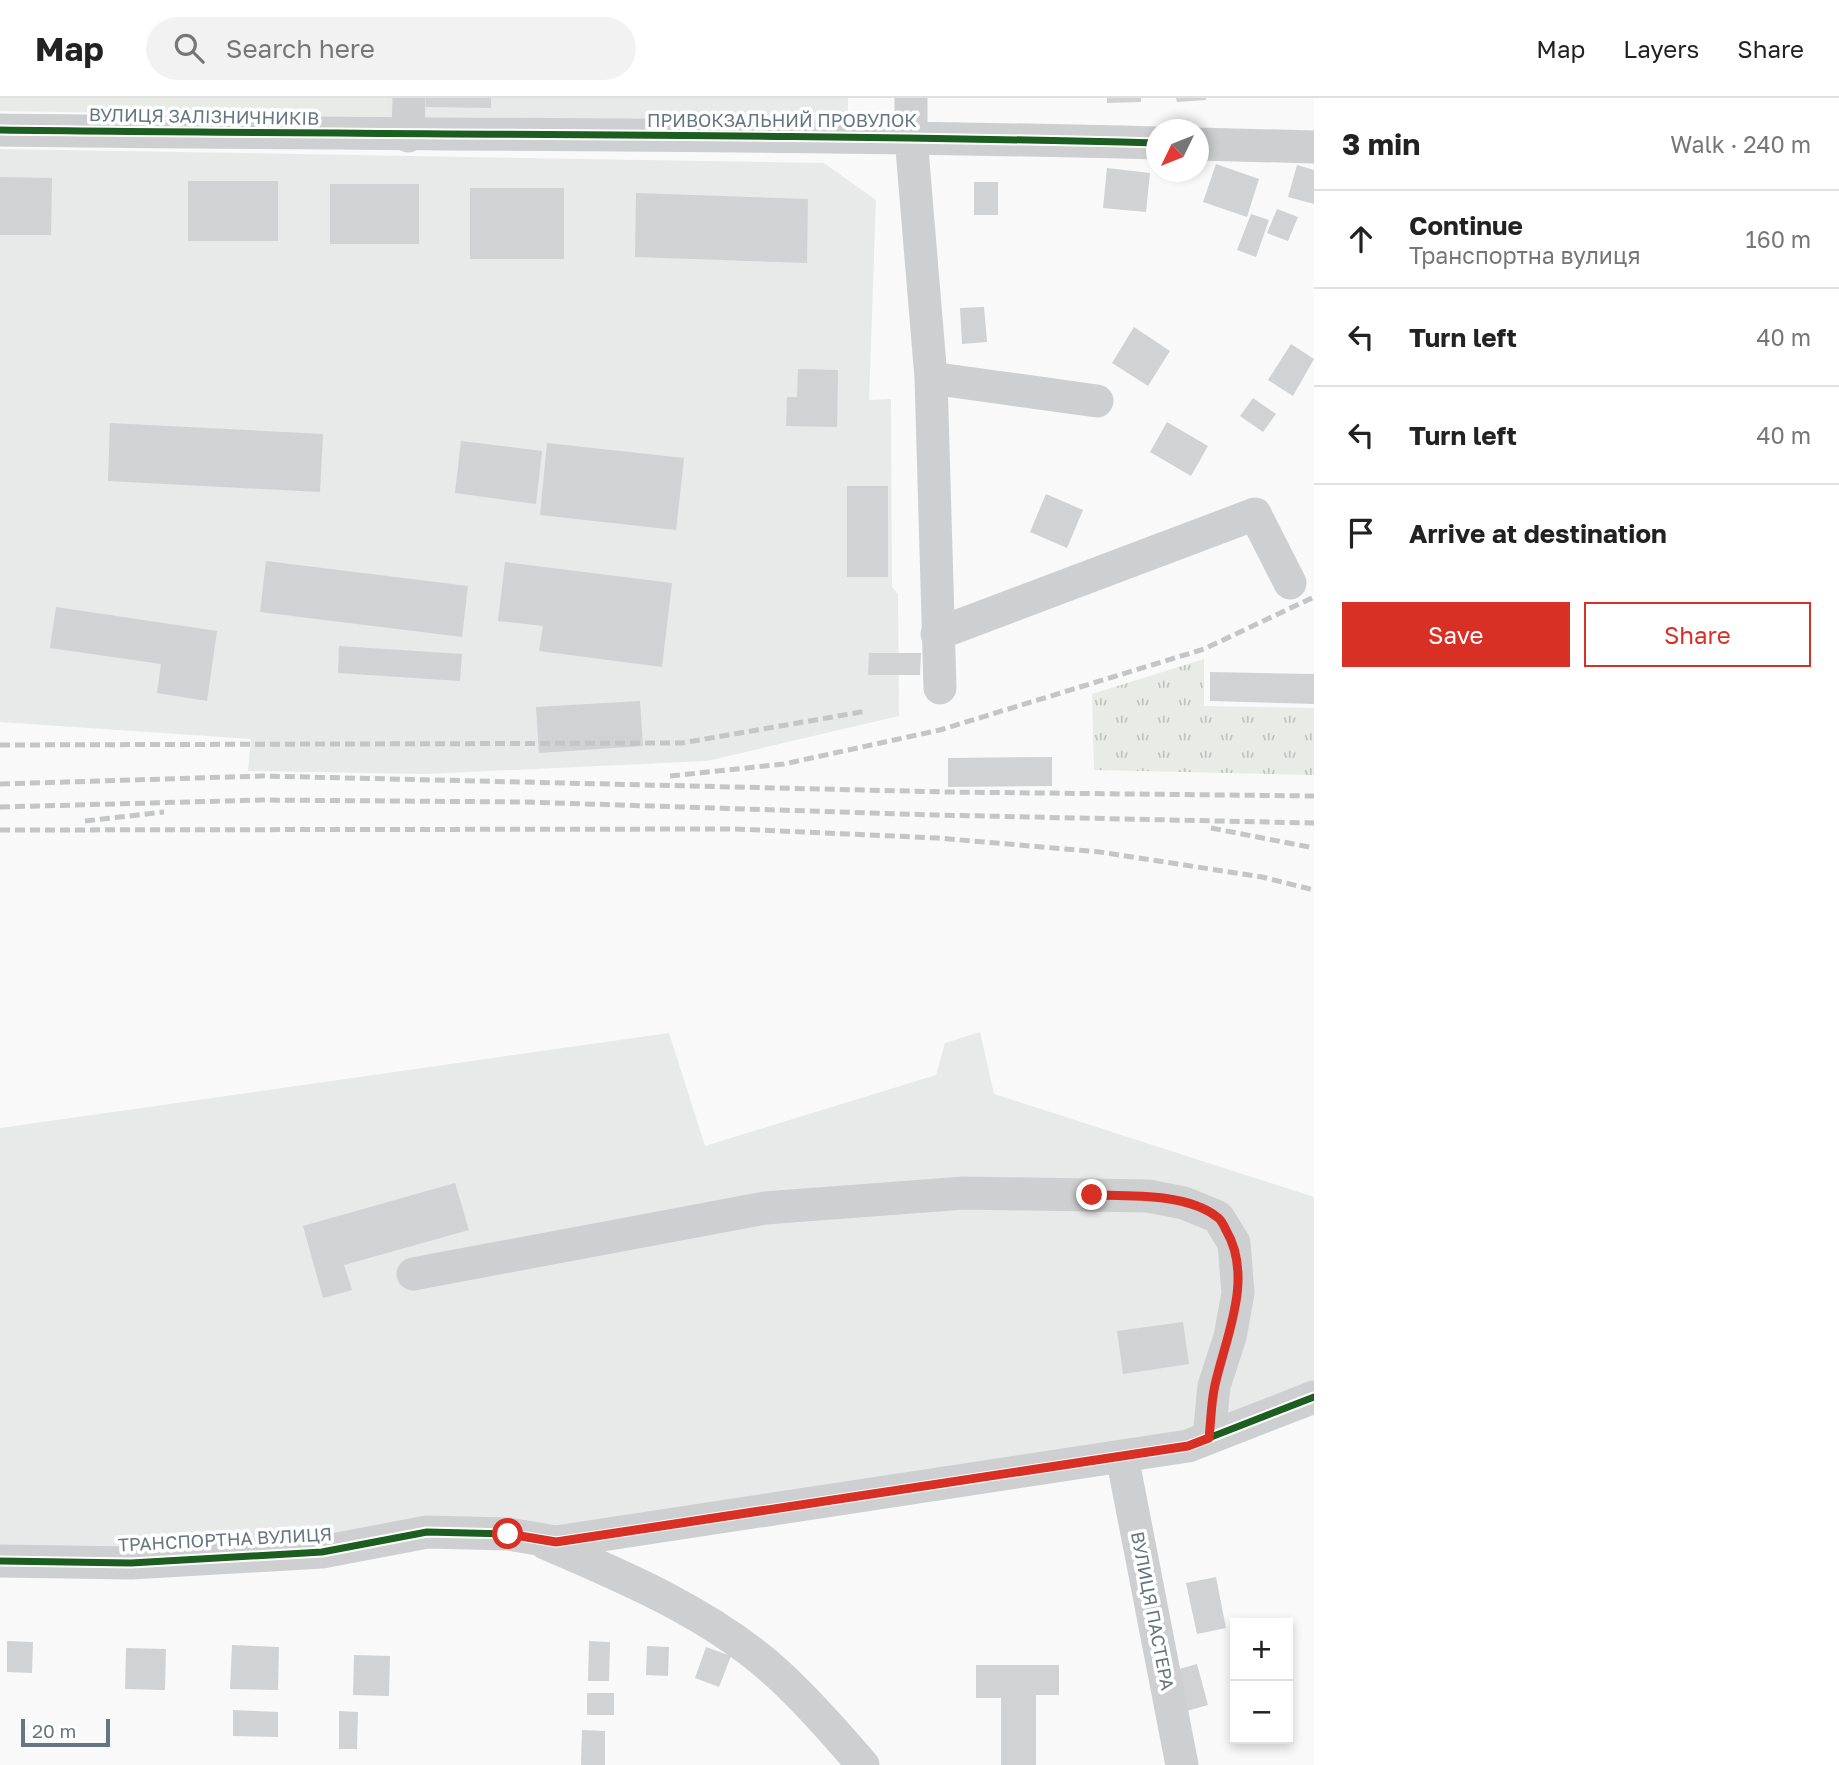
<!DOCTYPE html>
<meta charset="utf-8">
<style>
body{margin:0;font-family:"Golos Text",sans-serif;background:#f2f2f2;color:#222}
.controls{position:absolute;right:21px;bottom:21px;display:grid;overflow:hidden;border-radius:0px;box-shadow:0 4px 10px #0003}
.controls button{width:63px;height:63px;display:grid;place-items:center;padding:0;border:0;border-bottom:2px solid #e0e0e0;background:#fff;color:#222;font:35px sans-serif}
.compass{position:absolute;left:1146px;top:21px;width:63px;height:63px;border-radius:50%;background:#fff;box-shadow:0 4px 10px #0003;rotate:227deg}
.scale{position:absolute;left:21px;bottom:18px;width:89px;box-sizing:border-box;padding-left:7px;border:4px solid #657683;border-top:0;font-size:19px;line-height:24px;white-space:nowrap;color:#657683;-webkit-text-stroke:5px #fff;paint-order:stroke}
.stop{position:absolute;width:21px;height:21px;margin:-16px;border:5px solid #d93025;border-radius:50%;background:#fff}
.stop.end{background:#d93025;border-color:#fff;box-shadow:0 2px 7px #0008}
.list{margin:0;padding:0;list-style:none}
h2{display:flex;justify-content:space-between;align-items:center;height:91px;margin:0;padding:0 28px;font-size:30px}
h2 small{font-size:23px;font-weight:400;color:#767676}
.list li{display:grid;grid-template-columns:46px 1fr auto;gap:21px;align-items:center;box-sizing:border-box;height:98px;padding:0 28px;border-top:2px solid #e0e0e0}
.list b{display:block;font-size:26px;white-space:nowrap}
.list p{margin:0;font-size:23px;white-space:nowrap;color:#767676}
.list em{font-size:23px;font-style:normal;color:#767676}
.actions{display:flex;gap:14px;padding:21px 28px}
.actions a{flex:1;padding:16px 0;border:2px solid #d93025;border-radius:0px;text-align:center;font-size:24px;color:#d93025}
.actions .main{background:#d93025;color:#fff}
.icon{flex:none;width:38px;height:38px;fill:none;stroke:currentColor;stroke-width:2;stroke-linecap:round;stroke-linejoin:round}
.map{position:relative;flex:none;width:1314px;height:1667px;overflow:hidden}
header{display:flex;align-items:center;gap:42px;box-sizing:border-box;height:98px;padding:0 35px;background:#fff;border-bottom:2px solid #e0e0e0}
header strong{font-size:33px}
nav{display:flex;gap:38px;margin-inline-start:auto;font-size:24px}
.search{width:490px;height:63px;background:#f2f2f2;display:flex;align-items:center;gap:18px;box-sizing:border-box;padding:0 24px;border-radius:38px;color:#767676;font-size:26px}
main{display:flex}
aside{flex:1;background:#fff}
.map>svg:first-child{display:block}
</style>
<header>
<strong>Map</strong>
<div class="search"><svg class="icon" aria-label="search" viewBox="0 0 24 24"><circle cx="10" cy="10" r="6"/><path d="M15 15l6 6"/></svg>Search here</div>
<nav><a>Map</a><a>Layers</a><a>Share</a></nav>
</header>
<main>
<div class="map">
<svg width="1314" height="1667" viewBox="0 0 1314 1667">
<defs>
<pattern id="grass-tufts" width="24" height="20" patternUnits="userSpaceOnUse" patternTransform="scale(1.75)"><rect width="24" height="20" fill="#e8ebe6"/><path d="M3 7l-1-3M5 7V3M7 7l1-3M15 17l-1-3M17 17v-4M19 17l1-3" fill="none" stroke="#c0c3c0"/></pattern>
</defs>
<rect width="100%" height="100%" fill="#f9f9f9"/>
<!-- built -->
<path fill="#e8e9e9" d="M386 0H848V24L385 19Z
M0 51 824 65 876 102 869 302 891 301 892 489 898 496 899 618 707 663 425 676 248 673 251 641 0 624Z
M980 934 994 996 1314 1099V1287L1188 1348 556 1444 0 1463V1030L669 935 705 1048 936 977 945 945Z"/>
<!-- grass -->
<path fill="url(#grass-tufts)" d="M1204 561V608L1314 610V677L1094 672 1092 596Z"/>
<!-- park -->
<path fill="#e8ebe6" d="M0 0H386L385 19 0 13Z"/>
<!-- building -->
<path fill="#d0d2d3" d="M426 0H491V10L426 9Z
M1107 0H1141V4L1107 5Z
M1176 0H1206V2L1177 4Z
M1216 66 1259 81 1247 119 1203 104Z
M1297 67 1314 72V106L1288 99Z
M1107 70 1150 75 1146 114 1103 110Z
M0 79 52 80 51 137H0Z
M188 83H278V143H188Z
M974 84H998V117H974Z
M330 86H419V146H330Z
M470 90H564V161H470Z
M636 95 808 101 807 165 635 159Z
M1277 111 1298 119 1288 143 1267 135Z
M1251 116 1269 122 1256 159 1237 152Z
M984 209 987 244 962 246 960 210Z
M1134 229 1170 253 1148 288 1112 265Z
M1291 246 1314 261 1293 298 1268 282Z
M798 271 838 272 837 329 786 328 787 299H797Z
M1253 300 1276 316 1263 334 1240 318Z
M1167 324 1208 348 1191 378 1150 354Z
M110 325 323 336 320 394 108 383Z
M461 343 542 353 536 406 455 395Z
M547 345 684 360 676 432 540 417Z
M847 388H888V479H847Z
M1046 396 1083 412 1067 450 1030 434Z
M266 463 468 488 462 539 260 514Z
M505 464 672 485 662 569 539 553 543 528 498 523Z
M56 509 217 533 207 603 157 595 161 566 50 550Z
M339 548 462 556 460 583 338 575Z
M869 555H921L920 577H868Z
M1210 574 1314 576V606L1210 603Z
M640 603 643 648 539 655 536 609Z
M1052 659V688L948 689V660Z
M455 1085 469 1132 344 1167 352 1192 323 1200 303 1128Z
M1183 1224 1189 1266 1123 1276 1117 1233Z
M1216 1479 1226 1530 1197 1536 1186 1485Z
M7 1543 33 1544 32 1575 7 1574Z
M589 1543 610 1544 609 1583H588Z
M232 1547 279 1549 278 1592 230 1591Z
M647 1548 669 1549 668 1578 646 1577Z
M706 1549 731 1558 719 1589 695 1580Z
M126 1550 166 1551 165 1592 125 1591Z
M354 1557 390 1558 389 1598 353 1597Z
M1197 1566 1208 1607 1187 1613 1176 1572Z
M976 1567H1059V1597H1036V1667H1001V1600H976Z
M587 1595H614V1617H587Z
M233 1612 278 1614V1639L233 1638Z
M339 1613 358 1614 357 1651H339Z
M582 1632 605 1633V1667H581Z"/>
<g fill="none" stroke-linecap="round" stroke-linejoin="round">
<!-- minor -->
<path stroke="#cecfd0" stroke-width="33" d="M911 0V39L931 280 940 590
M0 32C385 37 771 35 1156 45
M408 38 409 0
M1198 46 1314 49
M931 280 1097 303
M937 536 1255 416 1290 485
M413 1176 765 1110 964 1095 1148 1098 1184 1105 1218 1119 1234 1145 1238 1195 1230 1239 1214 1288 1209 1340
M1122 1358 1182 1667
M545 1445C625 1479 714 1517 779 1577 809 1605 836 1636 863 1667
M0 1463 131 1465 322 1454 427 1434 508 1436 556 1444 1188 1348 1314 1299"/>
<!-- rail -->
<path stroke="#c3c5c6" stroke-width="5" stroke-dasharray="10 5" stroke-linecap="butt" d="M0 647 682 645 867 613
M670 678 784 666 940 632 1204 551 1314 499
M0 686 263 678 948 694 1314 698
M0 709 262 702 525 704 935 717 1314 725
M85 723 164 714
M1211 730 1314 750
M0 732 736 731 938 740 1100 754 1262 779 1314 792"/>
<!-- cycleway casing -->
<g stroke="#fff" stroke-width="11">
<path id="cycleway" d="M0 32C385 37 771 35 1156 45
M0 1463 131 1465 322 1454 427 1434 508 1436 556 1444 1188 1348 1314 1299"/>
</g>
<!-- cycleway -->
<use href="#cycleway" stroke="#1b5e20" stroke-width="7"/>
</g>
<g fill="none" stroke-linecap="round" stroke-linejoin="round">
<!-- route -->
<path stroke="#d93025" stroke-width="9" d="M508 1436 556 1444 1188 1348 1209 1340C1211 1323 1211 1304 1215 1287 1226 1238 1254 1180 1226 1132 1224 1128 1221 1121 1217 1119 1187 1095 1129 1098 1092 1097"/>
</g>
<g text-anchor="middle" stroke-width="7" stroke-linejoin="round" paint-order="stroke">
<!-- street labels -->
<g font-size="18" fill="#657683" stroke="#fff">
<text transform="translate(204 19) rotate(1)" y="6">ВУЛИЦЯ ЗАЛІЗНИЧНИКІВ</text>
<text x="782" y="29">ПРИВОКЗАЛЬНИЙ ПРОВУЛОК</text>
<text transform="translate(225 1442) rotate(-3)" y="6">ТРАНСПОРТНА ВУЛИЦЯ</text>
<text transform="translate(1152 1513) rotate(79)" y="6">ВУЛИЦЯ ПАСТЕРА</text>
</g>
</g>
</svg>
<div class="controls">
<button>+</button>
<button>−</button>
</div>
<svg class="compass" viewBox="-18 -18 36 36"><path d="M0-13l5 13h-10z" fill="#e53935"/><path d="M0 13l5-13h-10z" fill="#767676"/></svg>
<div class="scale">20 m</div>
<div class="stop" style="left:508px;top:1436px"></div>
<div class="stop end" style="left:1092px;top:1097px"></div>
</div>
<aside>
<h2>3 min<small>Walk · 240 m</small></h2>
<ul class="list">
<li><svg class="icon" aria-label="ahead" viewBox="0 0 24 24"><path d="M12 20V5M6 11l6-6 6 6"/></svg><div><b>Continue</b><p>Транспортна вулиця</p></div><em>160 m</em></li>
<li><svg class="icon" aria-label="left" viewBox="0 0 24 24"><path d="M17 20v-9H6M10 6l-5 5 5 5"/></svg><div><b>Turn left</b></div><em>40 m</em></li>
<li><svg class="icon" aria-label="left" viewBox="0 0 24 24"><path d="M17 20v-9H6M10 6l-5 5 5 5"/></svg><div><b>Turn left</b></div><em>40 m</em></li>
<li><svg class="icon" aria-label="arrive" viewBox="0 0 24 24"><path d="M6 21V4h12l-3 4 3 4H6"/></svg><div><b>Arrive at destination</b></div></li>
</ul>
<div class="actions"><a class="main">Save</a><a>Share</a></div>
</aside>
</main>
